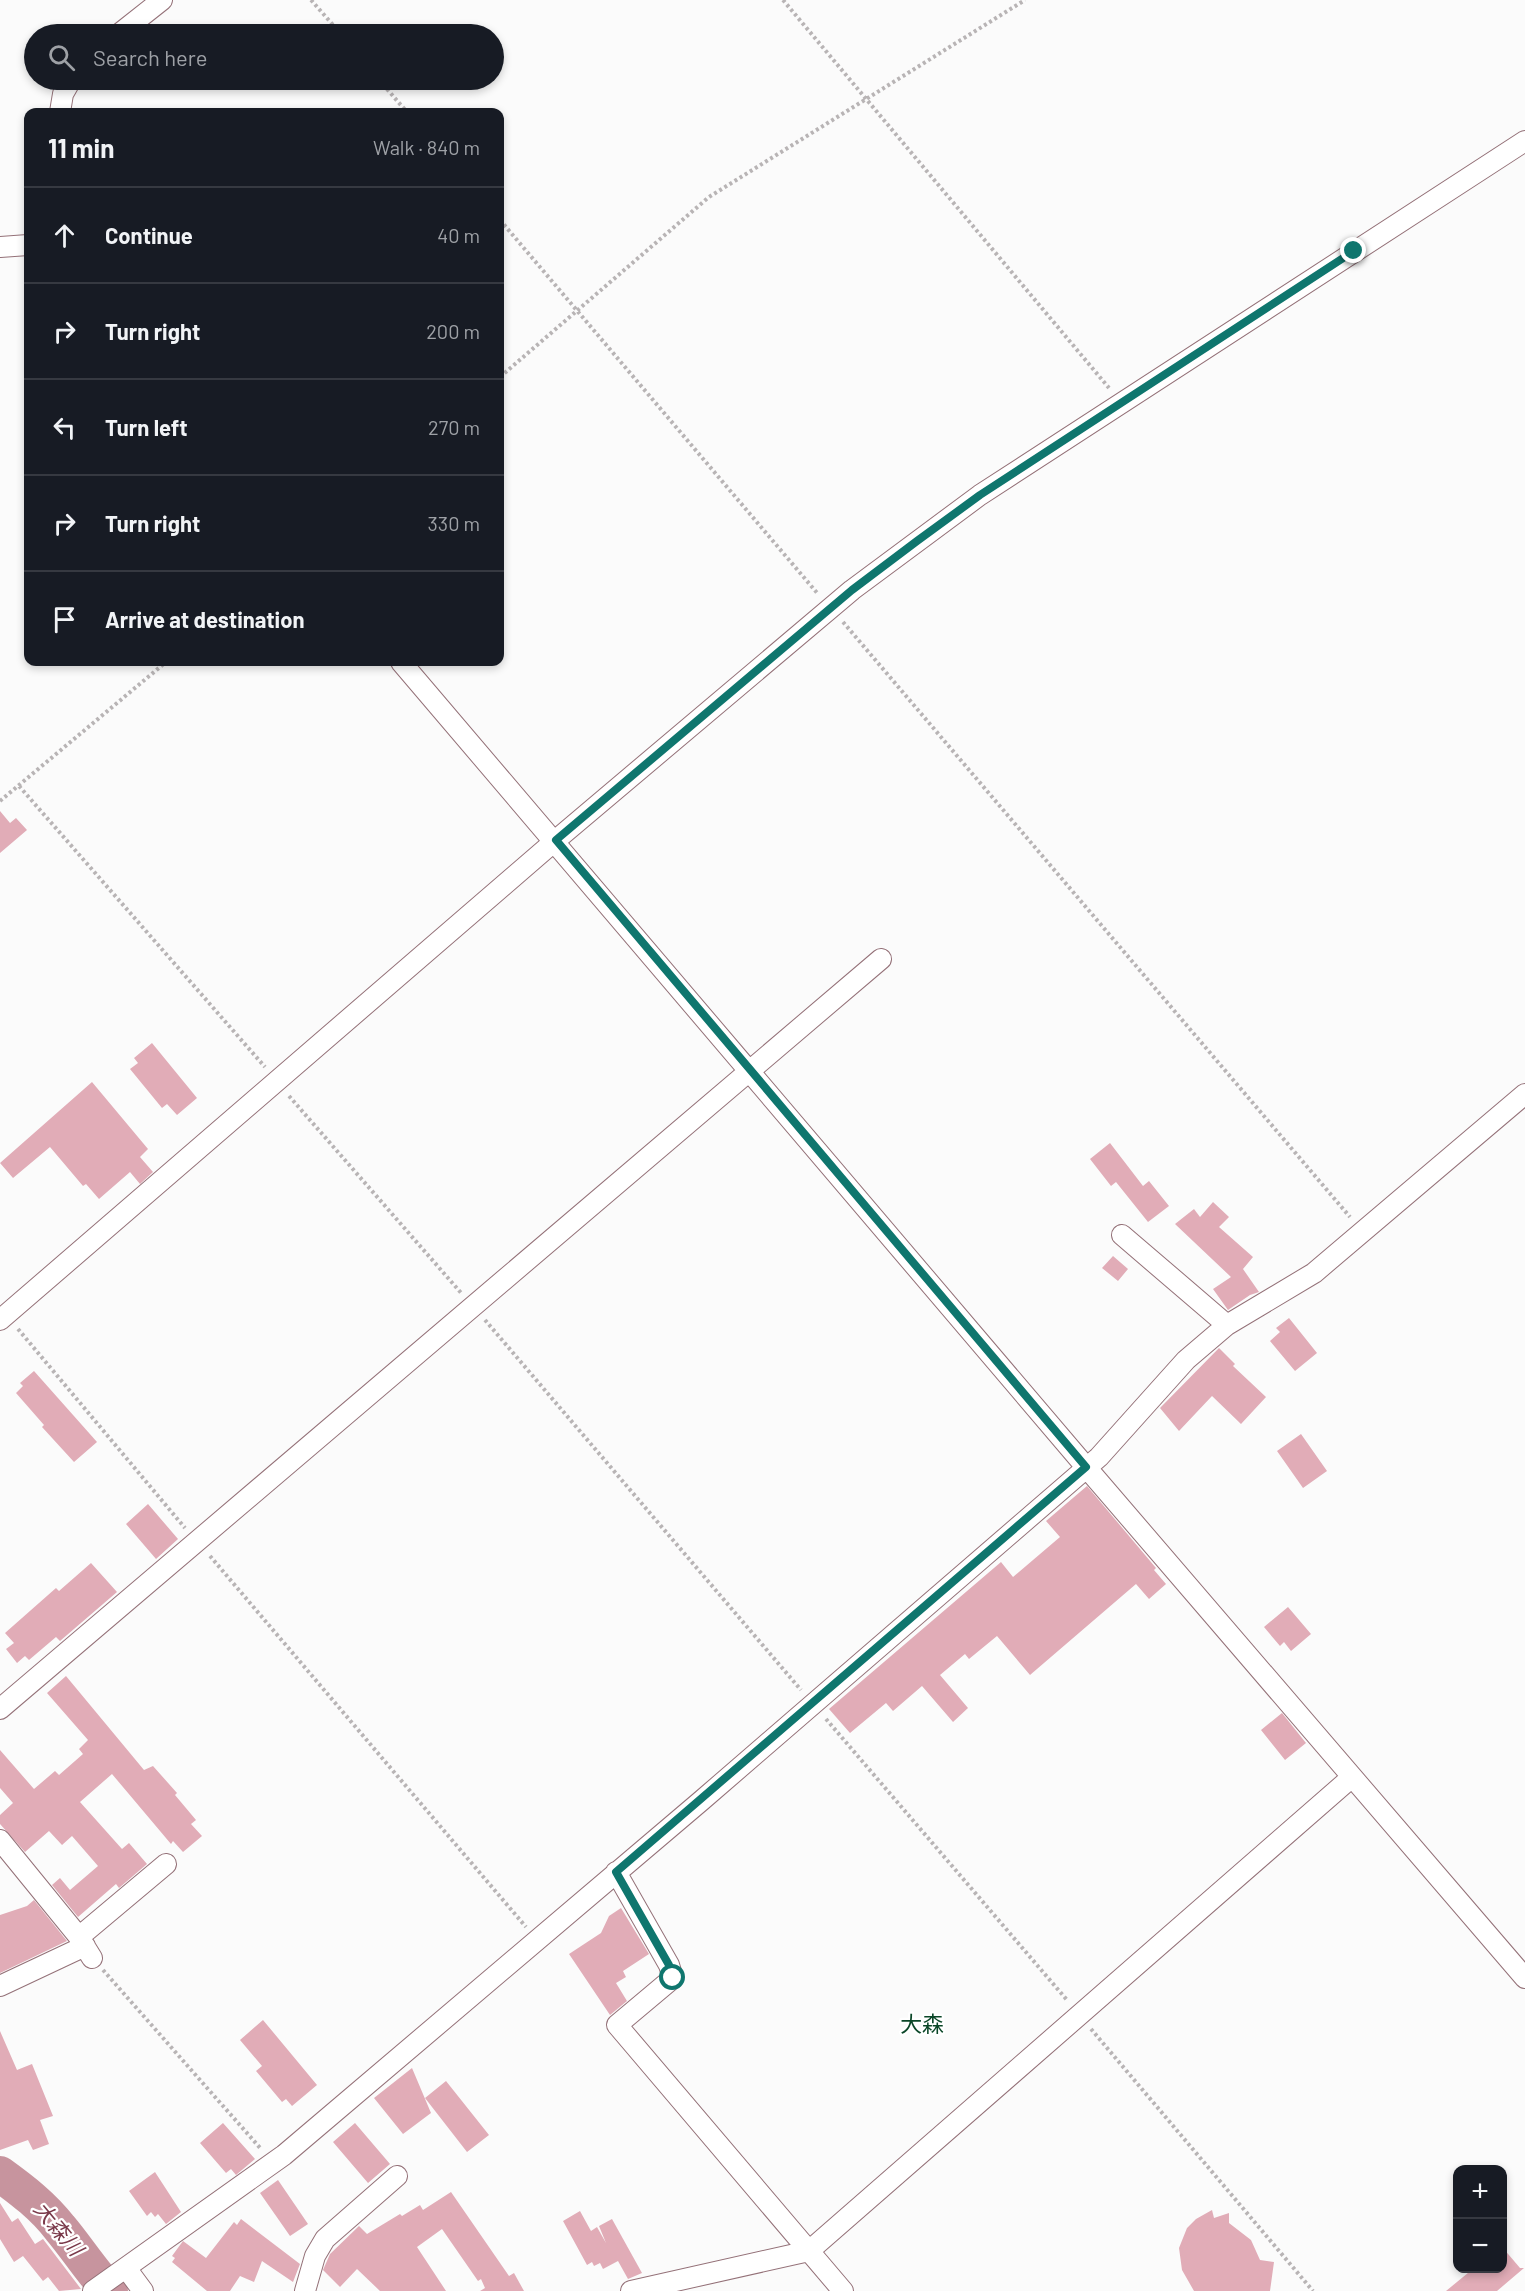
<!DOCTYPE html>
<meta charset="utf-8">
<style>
body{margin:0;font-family:Barlow,"Noto Sans JP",sans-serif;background:#242831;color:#f1f3f6}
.controls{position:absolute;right:18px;bottom:18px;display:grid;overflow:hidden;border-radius:12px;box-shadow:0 3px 9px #0003}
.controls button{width:54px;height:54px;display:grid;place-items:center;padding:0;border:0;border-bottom:2px solid #363941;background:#171b24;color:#f1f3f6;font:30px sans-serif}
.stop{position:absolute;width:18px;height:18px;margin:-14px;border:4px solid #0f766e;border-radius:50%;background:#fff}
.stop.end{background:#0f766e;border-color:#fff;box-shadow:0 2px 6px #0008}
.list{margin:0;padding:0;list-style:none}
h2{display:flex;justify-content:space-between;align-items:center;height:78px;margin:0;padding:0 24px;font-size:26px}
h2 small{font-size:20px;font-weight:400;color:#9ea1a6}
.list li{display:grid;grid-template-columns:39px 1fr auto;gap:18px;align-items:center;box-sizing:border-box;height:96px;padding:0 24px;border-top:2px solid #363941}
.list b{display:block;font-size:22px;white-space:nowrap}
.list em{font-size:20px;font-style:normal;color:#9ea1a6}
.icon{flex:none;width:33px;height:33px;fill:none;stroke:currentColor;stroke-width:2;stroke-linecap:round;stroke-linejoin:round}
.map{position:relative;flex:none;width:1525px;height:2291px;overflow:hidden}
.search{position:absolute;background:#171b24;box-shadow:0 3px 9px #0003;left:24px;top:24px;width:480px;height:66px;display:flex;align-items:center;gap:15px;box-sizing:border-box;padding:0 21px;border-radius:33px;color:#9ea1a6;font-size:22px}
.panel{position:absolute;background:#171b24;box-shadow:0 3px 9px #0003;left:24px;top:108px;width:480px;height:558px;border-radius:12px}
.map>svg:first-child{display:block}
</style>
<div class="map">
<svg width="1525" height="2291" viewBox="0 0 1525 2291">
<rect width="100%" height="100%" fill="#fbfbfb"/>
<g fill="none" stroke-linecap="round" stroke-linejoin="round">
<!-- river -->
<path stroke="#c7949e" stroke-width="36" d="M0 2174C22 2190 43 2206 60 2228 77 2248 91 2271 110 2291"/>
</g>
<!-- building -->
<path fill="#e1acb7" d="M0 811 10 823 16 818 27 830 0 853Z
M152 1043 197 1098 177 1115 167 1104 162 1108 130 1069 138 1063 134 1058Z
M92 1082 148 1149 140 1157 153 1172 140 1184 130 1172 99 1199 86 1184 83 1186 50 1147 13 1178 0 1163Z
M1110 1143 1143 1186 1149 1181 1169 1206 1148 1222 1116 1182 1111 1186 1090 1159Z
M1213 1202 1229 1217 1219 1227 1253 1257 1243 1269 1259 1292 1250 1295 1228 1310 1213 1289 1231 1277 1175 1224 1194 1209 1200 1217Z
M1113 1256 1128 1269 1118 1281 1102 1268Z
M1289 1318 1317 1353 1295 1371 1270 1341 1280 1332 1276 1328Z
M1219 1348 1235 1364 1233 1366 1266 1397 1241 1424 1212 1396 1179 1431 1160 1408Z
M34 1371 97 1442 74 1462 42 1427 44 1425 16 1393 23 1386 20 1383Z
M1301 1434 1327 1471 1303 1488 1277 1451Z
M1087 1486 1156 1568 1154 1570 1166 1584 1149 1599 1136 1584 1030 1675 997 1636 969 1659 965 1654 940 1675 968 1708 953 1722 922 1686 893 1711 886 1703 850 1733 829 1709 1001 1562 1013 1577 1060 1537 1046 1521Z
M148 1504 178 1539 156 1559 126 1524Z
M91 1563 117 1592 60 1641 56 1637 29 1660 25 1656 17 1663 6 1649 14 1643 5 1633 56 1588 59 1591Z
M1288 1607 1311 1634 1291 1651 1284 1642 1280 1646 1264 1627Z
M66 1676 144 1770 153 1766 177 1793 175 1795 196 1820 191 1824 202 1836 183 1852 173 1841 171 1844 112 1774 80 1802 122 1849 129 1843 147 1864 119 1888 116 1884 78 1917 52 1885 60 1878 70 1890 98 1866 72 1836 62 1845 49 1831 25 1852 0 1824V1815L13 1803 0 1788V1750L34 1789 55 1771 59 1775 83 1754 79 1749 88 1740 47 1693Z
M1282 1713 1306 1743 1285 1760 1261 1730Z
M34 1900 67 1941 0 1973V1915L27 1906Z
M621 1908 649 1954 623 1971 626 1977 616 1983 627 2001 610 2015 569 1954 601 1933 609 1916Z
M263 2020 317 2085 292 2106 286 2099 282 2102 256 2071 262 2066 240 2040Z
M0 2031 17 2070 32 2064 53 2116 40 2120 49 2144 33 2150 28 2140 0 2150Z
M412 2068 431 2113 403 2134 374 2098Z
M446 2081 489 2135 467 2152 425 2098Z
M223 2123 255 2159 236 2175 231 2169 226 2173 200 2143Z
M355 2123 390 2164 368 2183 333 2142Z
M155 2172 181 2212 166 2224 158 2214 155 2217 151 2212 147 2216 129 2191Z
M278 2180 308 2224 290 2236 260 2193Z
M451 2192 509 2276 514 2273 524 2291H480L485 2288 481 2279 478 2281 442 2229 417 2247 446 2291H380L357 2269 340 2287 323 2270 330 2254 359 2226 367 2234 400 2214 402 2216 420 2205 423 2210Z
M0 2203 12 2222 18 2218 35 2244 43 2239 81 2289 59 2291 48 2277 43 2281 23 2256 14 2262 0 2239Z
M1212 2210 1214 2218 1229 2213V2223L1251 2240 1260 2260 1274 2262 1270 2291H1194L1182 2270 1179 2248 1187 2228 1196 2219Z
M580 2211 591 2231 597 2227 606 2243 599 2226 612 2219 642 2273 628 2279 618 2261 603 2269 600 2263 594 2266 592 2262 587 2265 563 2221Z
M241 2219 300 2264 293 2282 262 2261 254 2282 240 2276 230 2291H207L172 2262 175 2258 172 2256 183 2241 206 2258 234 2222 237 2225Z
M1503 2248 1520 2268H1524L1497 2291H1446L1474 2268H1503Z"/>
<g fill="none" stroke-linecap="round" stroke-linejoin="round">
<!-- minor casing -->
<g stroke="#947178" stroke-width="22">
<path id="minor" d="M119 34 162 0
M60 112 63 94 71 80
M0 247 28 245
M401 662 1086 1467 1525 1978
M1122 1235 1227 1325
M0 1320 556 840 852 590 980 495 1525 141
M0 1709 881 959
M0 1840 79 1937 92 1958
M616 1872 669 1965 673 1978 617 2025 843 2291
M79 1937 166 1864
M0 1986 85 1946
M126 2268 143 2291
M93 2291 284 2155 701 1801 1099 1457 1186 1360 1227 1325 1314 1273 1525 1094
M305 2291 315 2256 325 2239 397 2176
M631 2291 809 2251 1352 1777"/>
</g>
<!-- path -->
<path stroke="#b8b4b5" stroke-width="4" stroke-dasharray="3 3" stroke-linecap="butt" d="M311 0 341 34
M783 0 1109 388
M379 80 407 112
M500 220 818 594
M500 377 709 197 1025 0
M843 622 1350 1217
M19 786 265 1067
M0 801 166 662
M289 1096 462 1294
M485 1320 801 1690
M18 1329 185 1528
M210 1556 526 1927
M826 1719 1067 2000
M103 1970 261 2149
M1091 2029 1313 2291"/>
<!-- minor -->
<use href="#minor" stroke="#fff" stroke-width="20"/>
</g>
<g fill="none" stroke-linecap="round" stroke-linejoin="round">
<!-- route -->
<path stroke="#0f766e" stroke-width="8" d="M673 1978 669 1965 616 1872 1086 1467 556 840 852 590 917 541 980 495 1354 251"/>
</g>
<g text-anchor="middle" stroke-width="4.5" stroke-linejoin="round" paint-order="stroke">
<!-- water labels -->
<g font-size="21" font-style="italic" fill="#7a394a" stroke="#fff">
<text transform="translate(58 2229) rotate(50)" y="7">大森川</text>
</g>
<!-- quarter labels -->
<g font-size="22" fill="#0a4627" stroke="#fff">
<text x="922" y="2032">大森</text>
</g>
</g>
</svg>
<div class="controls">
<button>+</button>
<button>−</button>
</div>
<div class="stop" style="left:673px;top:1978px"></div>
<div class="stop end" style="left:1354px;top:251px"></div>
<div class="search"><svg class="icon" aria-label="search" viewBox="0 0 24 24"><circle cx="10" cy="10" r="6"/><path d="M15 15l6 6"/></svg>Search here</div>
<section class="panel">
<h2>11 min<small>Walk · 840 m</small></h2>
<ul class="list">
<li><svg class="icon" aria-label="ahead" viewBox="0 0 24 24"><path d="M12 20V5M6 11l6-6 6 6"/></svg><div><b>Continue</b></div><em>40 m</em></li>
<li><svg class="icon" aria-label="right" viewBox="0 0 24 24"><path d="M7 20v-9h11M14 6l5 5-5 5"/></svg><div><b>Turn right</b></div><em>200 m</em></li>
<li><svg class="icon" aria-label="left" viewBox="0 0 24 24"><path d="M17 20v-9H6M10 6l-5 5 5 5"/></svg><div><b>Turn left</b></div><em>270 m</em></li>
<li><svg class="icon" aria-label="right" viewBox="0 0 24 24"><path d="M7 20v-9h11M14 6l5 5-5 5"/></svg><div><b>Turn right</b></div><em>330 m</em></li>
<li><svg class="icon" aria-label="arrive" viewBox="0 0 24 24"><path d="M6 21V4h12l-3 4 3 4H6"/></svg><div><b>Arrive at destination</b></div></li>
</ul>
</section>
</div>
